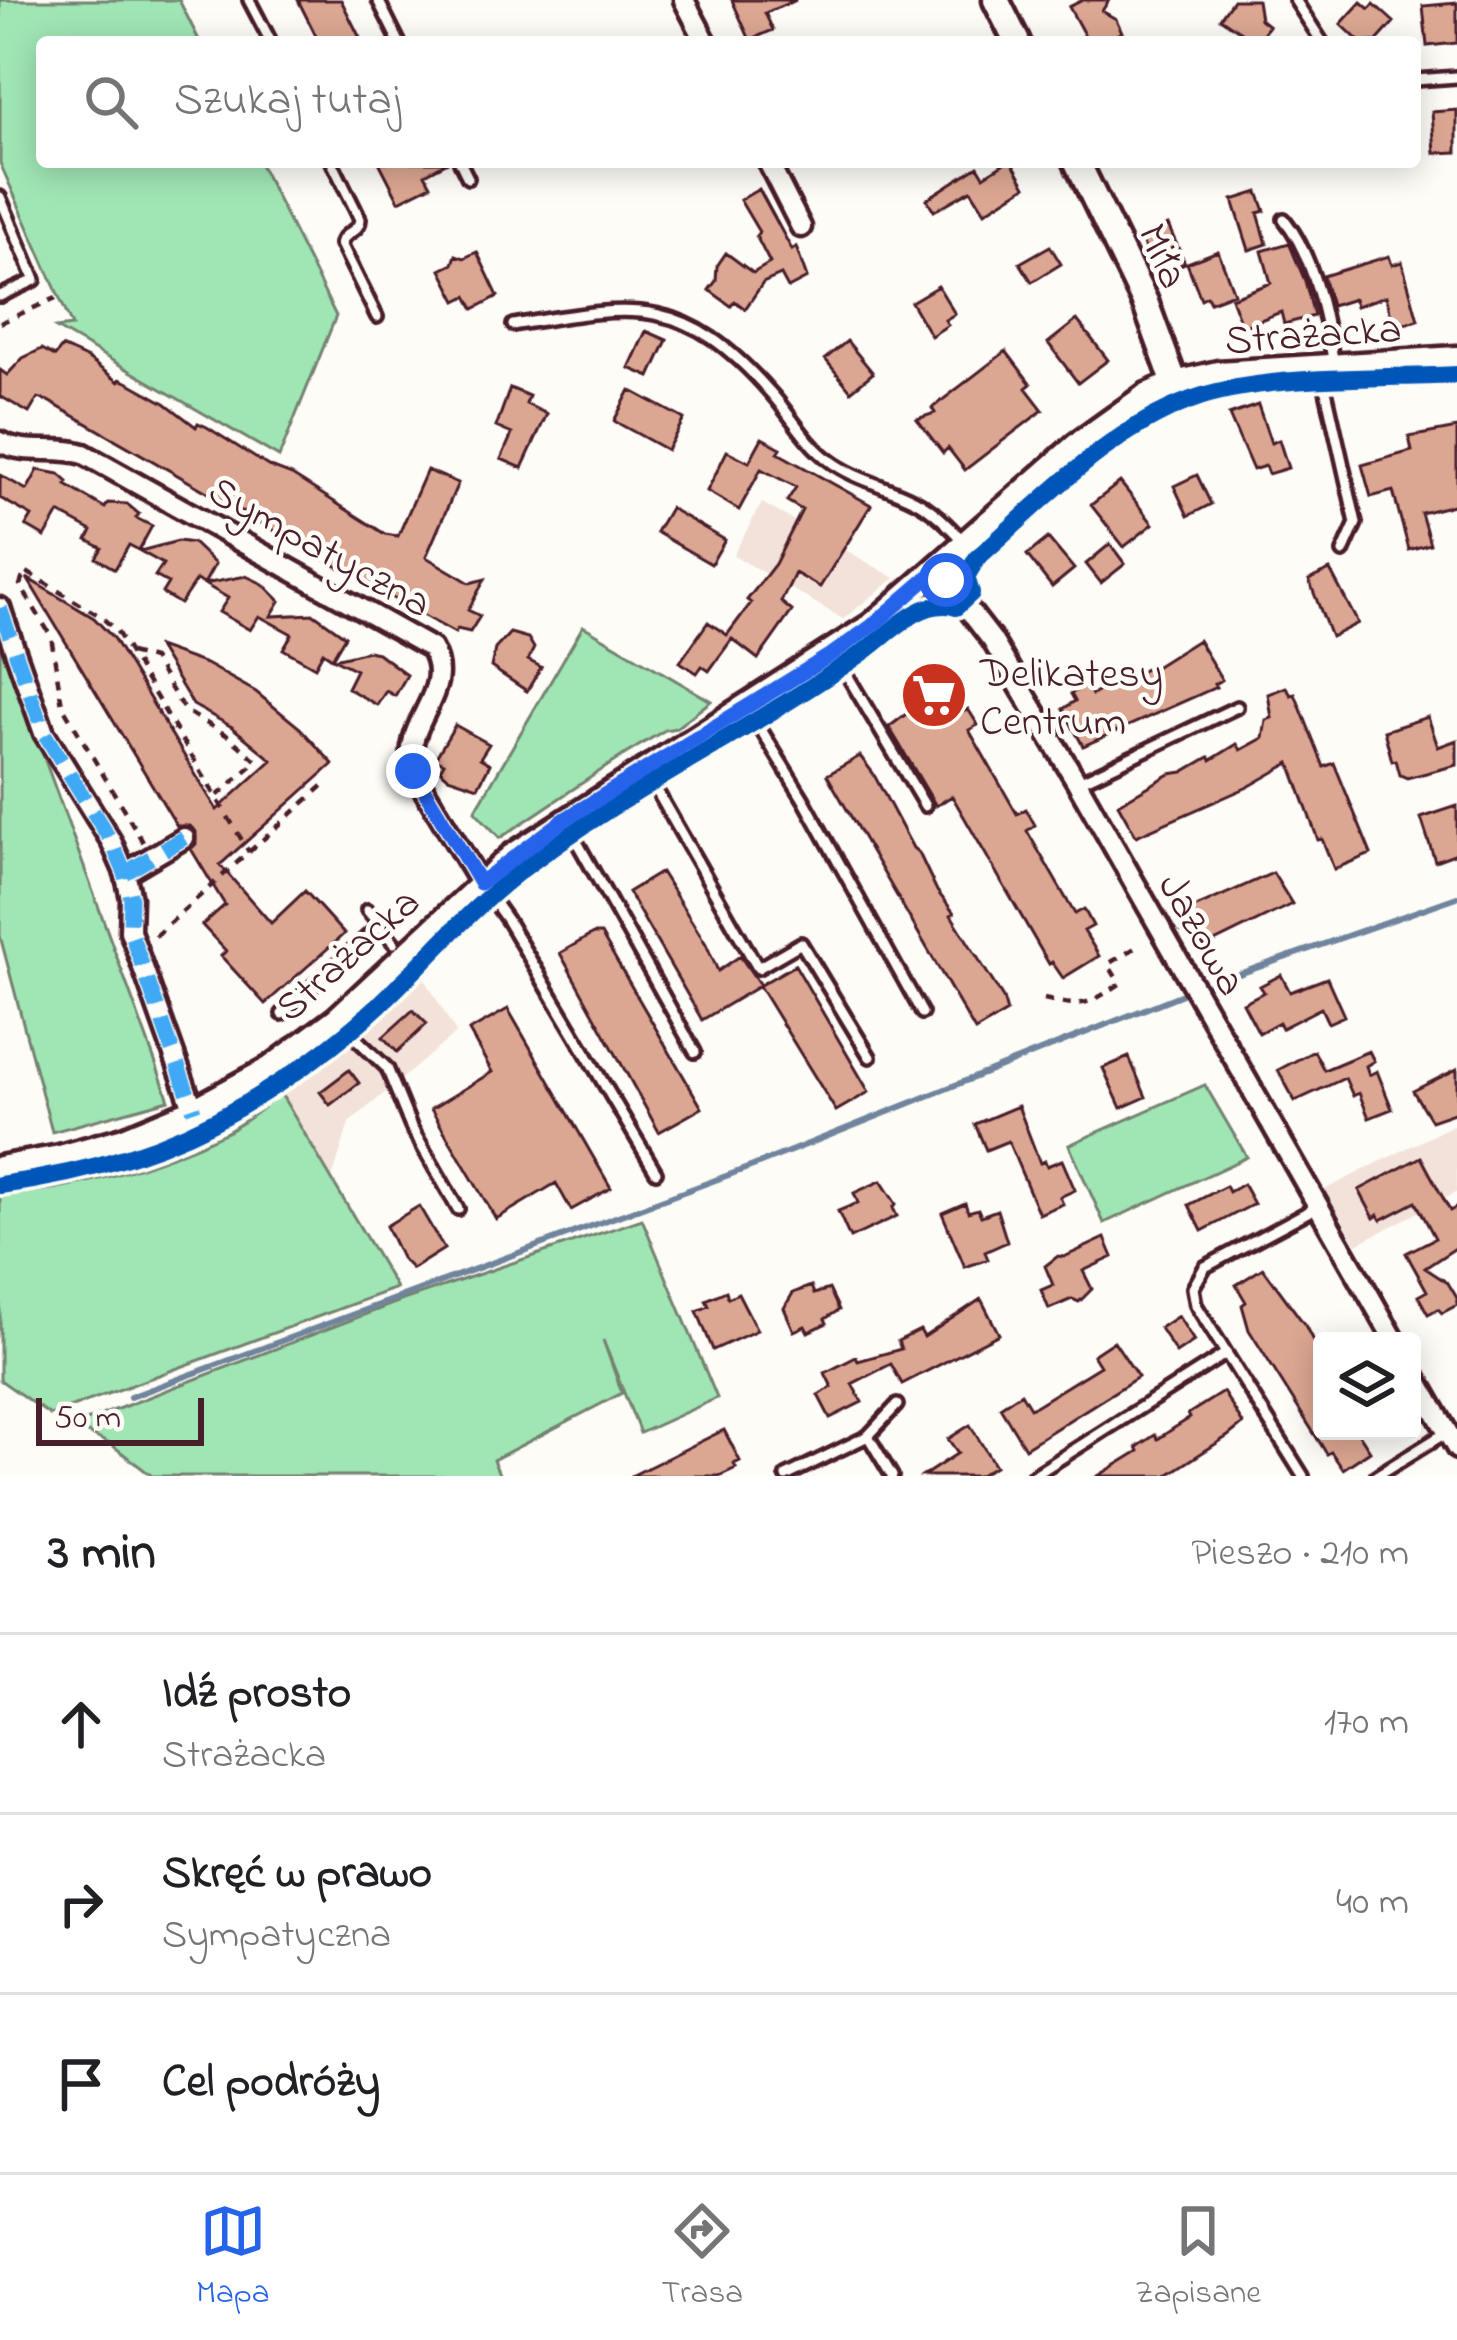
<!DOCTYPE html>
<html lang="pl">
<meta charset="utf-8">
<style>
body{margin:0;font-family:"Indie Flower",sans-serif;background:#f6f6f6;color:#202124}
.controls{position:absolute;right:36px;bottom:36px;display:grid;overflow:hidden;border-radius:12px;box-shadow:0 6px 30px #0003}
.controls button{width:108px;height:108px;display:grid;place-items:center;padding:0;border:0;border-bottom:3px solid #e0e0e0;background:#fff;color:#202124;font:60px sans-serif}
.scale{position:absolute;left:36px;bottom:30px;width:168px;box-sizing:border-box;padding-left:12px;border:6px solid #4a1f2b;border-top:0;font-size:33px;line-height:42px;white-space:nowrap;color:#4a1f2b;-webkit-text-stroke:9px #fdfcf7;paint-order:stroke}
.stop{position:absolute;width:36px;height:36px;margin:-27px;border:9px solid #2563eb;border-radius:50%;background:#fff}
.stop.end{background:#2563eb;border-color:#fff;box-shadow:0 3px 12px #0008}
.list{margin:0;padding:0;list-style:none}
h2{display:flex;justify-content:space-between;align-items:center;height:156px;margin:0;padding:0 48px;font-size:51px}
h2 small{font-size:39px;font-weight:400;color:#757577}
.list li{display:grid;grid-template-columns:78px 1fr auto;gap:36px;align-items:center;box-sizing:border-box;height:180px;padding:0 48px;border-top:3px solid #e0e0e0}
.list b{display:block;font-size:45px;white-space:nowrap}
.list p{margin:0;font-size:39px;white-space:nowrap;color:#757577}
.list em{font-size:39px;font-style:normal;color:#757577}
.icon{flex:none;width:66px;height:66px;fill:none;stroke:currentColor;stroke-width:2;stroke-linecap:round;stroke-linejoin:round}
.map{position:relative;flex:none;width:1457px;height:1476px;overflow:hidden}
.search{position:absolute;background:#fff;box-shadow:0 6px 30px #0003;left:36px;right:36px;top:36px;height:132px;display:flex;align-items:center;gap:30px;box-sizing:border-box;padding:0 42px;border-radius:12px;color:#757577;font-size:45px}
.sheet{height:696px;background:#fff}
nav{display:flex;justify-content:space-around;align-items:center;box-sizing:border-box;height:168px;border-top:3px solid #e0e0e0;background:#fff;font-size:33px;color:#757577}
nav a{display:grid;justify-items:center;gap:6px}
nav .on{color:#2563eb}
.map>svg:first-child{display:block}
</style>
<div class="map">
<svg width="1457" height="1476" viewBox="0 0 1457 1476">
<rect width="100%" height="100%" fill="#fdfcf7"/>
<filter id="ink" filterUnits="userSpaceOnUse"><feTurbulence type="fractalNoise" baseFrequency=".00833" numOctaves="2"/><feDisplacementMap in="SourceGraphic" scale="24" xChannelSelector="R" yChannelSelector="G"/><feConvolveMatrix kernelMatrix="1 2 1 2 8 2 1 2 1" color-interpolation-filters="sRGB"/></filter>
<g filter="url(#ink)">
<!-- built -->
<path fill="#f3e2d9" d="M762 503 895 578 843 619 733 555Z
M424 977 456 1033 349 1123 332 1179 281 1094 338 1053Z
M1457 1123V1192L1357 1244 1324 1190Z"/>
<!-- green -->
<path fill="#9fe6b4" stroke="#748270" stroke-width="3" d="M0 0H179L200 42H42V162H259L336 316 279 457 56 328 72 326 0 163Z
M583 626 711 701 676 728 665 730 624 755 500 838 475 811Z
M0 637 169 1100 52 1132 0 936Z
M1205 1085 1247 1157 1104 1223 1069 1145Z
M281 1094 396 1288 50 1415 0 1380V1195C78 1190 157 1166 227 1132 246 1122 264 1106 281 1094Z
M642 1219 717 1398 640 1433 603 1340 622 1393 493 1460 500 1476H152L112 1445 73 1426 403 1300Z"/>
<g fill="none" stroke-linecap="round" stroke-linejoin="round">
<!-- stream -->
<path stroke="#6f849d" stroke-width="6" d="M1205 986 1457 897
M130 1397 753 1166 1180 995"/>
</g>
<!-- building -->
<path fill="#dca792" stroke="#4a1f2b" stroke-width="3" d="M298 0H341L362 42H319Z
M732 0H796L765 13 773 30 750 40Z
M1083 0H1109L1102 11 1116 19 1122 32 1100 42H1088L1069 7Z
M1233 0H1257L1260 19 1269 26 1256 42 1220 18Z
M1361 2 1369 9 1374 4 1394 22 1376 42H1360L1341 24Z
M1457 3V43L1427 46 1423 6Z
M1457 110V152L1435 153 1432 112Z
M379 162H448L425 174 431 185 399 201Z
M1006 162H1012L1026 186 985 212 971 190 934 211 927 199 978 166 984 176Z
M759 189 792 250 796 247 807 278 788 288 781 275 763 283 745 309 735 301 731 306 709 290 716 281 717 266 726 253 753 273 770 263 756 236 759 232 740 200Z
M1258 192 1265 211 1258 213 1267 244 1249 250 1233 200Z
M1168 225 1185 263 1157 275 1140 237Z
M1289 243 1305 281 1314 316 1284 324 1281 312 1242 327 1231 298 1271 283 1262 251Z
M1050 246 1061 264 1032 282 1020 263Z
M1218 251 1234 293 1210 302 1207 296 1201 299 1187 263Z
M477 252 498 296 474 309 467 296 457 301 441 270 453 264 456 255 464 258Z
M1389 256 1392 265 1402 262 1418 320 1394 327 1386 296 1356 306 1354 299 1331 306 1323 276Z
M938 286 955 314 945 320 948 325 931 336 911 302Z
M1077 320 1108 360 1078 383 1048 343Z
M646 331 667 340 650 377 629 368Z
M847 341 873 373 851 391 825 359Z
M62 347 88 359 119 382 120 379 131 384 165 403 196 427 198 423 207 427 268 466 292 475 385 534 398 536 427 470 458 483 426 557 470 583 485 579 468 610 480 616 470 632 457 629 455 633 422 615 48 401 38 398 29 413 0 396V370L7 375 23 358 42 349 55 356Z
M1006 351 1031 384 1026 388 1043 410 965 470 948 448 943 453 917 419 935 413 932 408Z
M510 388 529 396 526 404 547 414 522 468 501 459 512 434 496 427Z
M630 390 684 419 667 450 614 421Z
M1258 405 1271 443 1279 440 1288 468 1268 474 1265 466 1253 470 1229 415Z
M1457 428V504L1421 513 1430 544 1409 550 1393 491 1371 497 1362 465 1412 451 1409 437Z
M762 438 781 448 778 453 871 505 820 587 795 573 781 602 792 611 758 659 732 639 709 671 702 666 697 673 680 662 708 622 727 635 751 603 747 600 775 564 802 510 787 501 796 487 761 469 739 510 707 491 727 451 749 462Z
M38 470 59 474 68 482 66 485 105 508 108 503 127 504 139 514 136 518 152 526 139 550 129 545 115 569 96 558 102 548 87 540 92 531 59 513 45 537 26 526 32 516 0 498V475L27 490Z
M1197 475 1211 504 1188 516 1174 486Z
M1120 482 1153 524 1124 547 1091 505Z
M670 508 725 540 711 564 656 532Z
M1048 538 1074 569 1052 587 1027 555Z
M178 541 193 543 215 564 204 584 196 580 180 604 162 593 168 583 155 576 163 564 140 551Z
M1110 544 1125 564 1101 583 1086 564Z
M1330 570 1358 623 1331 637 1309 580Z
M246 576 263 584 280 601 271 616 314 614 345 636 332 658 323 652 315 667 283 649 292 634 259 616 250 630 219 612 228 598 204 584Z
M27 578 94 618 113 638 217 810 272 760 232 727 193 705 158 647 206 664 256 692 300 728 333 764 220 865 271 923 305 891 344 934 265 1004 221 956 226 951 202 925 225 905 191 849 196 844V832L190 826H177Z
M510 633 528 638 534 648 528 660 541 667 527 691 491 667 495 649Z
M1198 640 1222 680 1214 684 1216 687 1083 746 1063 709 1075 701 1071 694 1085 685 1092 695 1119 679 1121 683 1147 668 1149 671Z
M368 651 378 653 407 675 395 696 386 691 377 705 347 688 356 670 334 659Z
M942 684 960 714 968 709 978 725 969 730 1017 814 1026 809 1035 825 1027 831 1075 914 1084 909 1093 926 1084 931 1099 956 1063 978 1052 962 1049 964 952 796 936 806 889 727 926 699 923 695Z
M1286 687 1291 695 1295 694 1324 767 1334 763 1371 854 1334 869 1322 839 1318 840 1290 763 1248 787 1136 836 1118 804 1170 774 1183 772 1209 757 1211 760 1237 744 1241 750 1263 738 1266 720 1272 718 1268 694Z
M1428 717 1438 747 1457 740V765L1407 778 1400 775 1396 760 1392 761 1384 731Z
M455 725 489 744 480 758 490 764 478 787 448 777 440 770 444 763 435 759Z
M860 756 873 773 913 848 919 853 937 891 954 913 951 915 1003 998 1007 1012 975 1031 827 775Z
M1457 806V853L1435 861 1421 818Z
M661 872 706 944 718 971 740 956 760 985 795 965 869 1092 836 1111 759 986 702 1020 628 892Z
M1273 873 1292 904 1204 947 1198 937 1183 932 1192 927 1185 916 1192 909Z
M593 934H601L702 1108 659 1132 560 953Z
M1281 975 1290 992 1327 978 1344 1016 1328 1023 1321 1008 1282 1028 1279 1022 1259 1033 1243 1003 1264 992 1260 986Z
M508 1009 611 1188 571 1210 556 1183 496 1219 431 1109 492 1072 469 1031Z
M413 1010 427 1024 397 1052 383 1037Z
M1314 1051 1324 1070 1369 1051 1374 1061 1366 1066 1369 1075 1377 1071 1392 1109 1369 1118 1359 1093 1353 1096 1345 1078 1295 1101 1278 1070Z
M1129 1057 1146 1097 1121 1108 1103 1068Z
M1457 1069V1112L1431 1121 1413 1091Z
M349 1070 359 1083 330 1105 320 1092Z
M1018 1106 1040 1163 1045 1161 1047 1166 1062 1160 1075 1190 1060 1197 1063 1204 1039 1214 1008 1141 986 1150 975 1124Z
M1421 1157 1450 1211 1457 1207V1247L1425 1268 1448 1283 1457 1298V1305L1442 1313 1438 1309 1428 1314 1418 1296 1427 1291 1406 1253 1435 1238 1416 1202 1381 1220 1378 1215 1374 1218 1359 1190Z
M881 1181 896 1204 893 1208 897 1216 850 1238 838 1211 858 1203 854 1193Z
M1243 1184 1254 1204 1202 1231 1189 1205 1226 1186 1229 1192Z
M965 1203 968 1212 978 1209 981 1216 997 1210 1007 1242 985 1252 988 1259 965 1267 942 1213Z
M419 1206 444 1249 412 1269 401 1258 386 1226Z
M1105 1238 1113 1257 1083 1271 1092 1289 1079 1302 1072 1299 1049 1309 1041 1290 1053 1285 1045 1266 1058 1256 1064 1257Z
M1263 1268 1305 1325 1322 1359V1431H1357L1370 1451 1343 1469 1331 1452 1327 1454 1249 1330 1242 1305 1246 1302 1236 1285Z
M811 1286 814 1294 829 1289 839 1310 825 1319 827 1323 808 1332 805 1326 794 1331 784 1308 793 1293Z
M726 1291 728 1298 738 1293 757 1330 713 1350 697 1311 709 1306 706 1300Z
M981 1299 999 1334 902 1384 891 1364 852 1384 862 1402 830 1418 818 1395 832 1387 825 1373 856 1357 858 1361 901 1349 898 1341 920 1330 924 1337Z
M1178 1316 1194 1341 1176 1353 1160 1328Z
M1114 1341 1138 1377 1025 1448 1000 1407 1021 1393 1030 1408 1035 1406 1100 1366 1093 1355Z
M1223 1392 1243 1424 1228 1436 1166 1476H1098L1139 1451 1137 1447 1155 1435 1158 1439 1174 1428 1190 1418 1188 1414Z
M970 1425 995 1466 978 1476H923L958 1453 948 1439Z
M724 1430 740 1461 734 1464 736 1468 719 1476H631Z"/>
<g fill="none" stroke-linecap="round" stroke-linejoin="round">
<!-- lane casing -->
<g stroke="#4a1f2b" stroke-width="18">
<path id="lane" d="M249 0 271 42
M378 0 399 42
M1295 0 1322 42
M1415 80 1457 77
M332 162 360 219C359 233 343 232 341 244L377 317
M460 162 468 178
M0 197 35 280 0 296
M1284 219C1314 256 1326 318 1334 365
M513 325C633 305 683 293 770 392 791 415 805 443 830 461 854 479 887 486 914 500 934 510 948 525 963 541
M1322 373 1356 523 1343 552
M834 653 925 806
M749 710 804 800 922 1013
M646 772 758 968 801 943 870 1057
M1079 782 1237 707
M568 826 695 1052
M485 889 507 920 656 1172
M367 910 394 943
M282 1014 380 925
M341 1024 387 1068 411 1127 458 1209
M868 1436 892 1476
M786 1476 868 1436 897 1405
M1033 1476 1225 1354
M1303 1476 1196 1305 1193 1288 1205 1267 1317 1207
M1376 1476 1447 1432"/>
</g>
<!-- street casing -->
<g stroke="#4a1f2b" stroke-width="27">
<path id="street" d="M684 0 706 42
M768 162 801 227
M0 442C28 456 55 445 84 454L431 648C457 693 401 721 413 771L480 883
M937 569 992 640 1077 782 1395 1341
M0 608 44 733 111 841 125 873 131 898 130 931 194 1111
M125 873 184 838
M1412 1371 1457 1449"/>
</g>
<!-- secondary casing -->
<g stroke="#4a1f2b" stroke-width="33">
<path id="secondary" d="M996 0 1017 42
M1077 162 1145 302 1175 384
M0 1169 60 1158 124 1140 194 1111 271 1069 337 1020 512 857 872 626 1077 446 1147 396 1175 384 1218 374 1457 359"/>
</g>
<!-- path -->
<path stroke="#4a1f2b" stroke-width="4.5" stroke-dasharray="9 9" stroke-linecap="butt" d="M0 323 56 298
M130 653 153 659 184 710 228 736 257 761 216 797
M143 842 62 705 51 636 20 585 25 571 100 616 116 630 249 852
M155 936 325 784
M1044 999C1083 1008 1087 1005 1120 984L1108 964 1135 948"/>
<!-- lane -->
<use href="#lane" stroke="#fdfcf7" stroke-width="9"/>
<!-- street -->
<use href="#street" stroke="#fdfcf7" stroke-width="18"/>
<!-- secondary -->
<use href="#secondary" stroke="#fdfcf7" stroke-width="24"/>
<!-- quiet -->
<path stroke="#3fa9f5" stroke-width="15" stroke-dasharray="30 15" stroke-linecap="butt" d="M0 608 44 733 111 841 125 873 131 898 130 931 194 1111
M125 873 184 838"/>
<!-- cycleway casing -->
<g stroke="#fdfcf7" stroke-width="26">
<path id="cycleway" d="M0 1185C84 1174 166 1151 240 1107 290 1078 337 1044 379 1005 425 962 467 912 517 873 625 789 751 731 862 653 888 635 922 596 956 607L971 593 966 577 977 558C1043 501 1107 431 1191 400 1258 374 1383 379 1457 375"/>
</g>
<!-- cycleway -->
<use href="#cycleway" stroke="#0057b8" stroke-width="18"/>
</g>
</g>
<g fill="none" stroke-linecap="round" stroke-linejoin="round" filter="url(#ink)">
<!-- route -->
<path stroke="#2563eb" stroke-width="15" d="M413 771 480 883 564 820 834 653 872 626 938 569 946 580"/>
</g>
<!-- icons -->
<defs>
<g id="supermarket-disc" transform="scale(3.45)"><circle r="9.5" fill="#c8321e" stroke="#fdfcf7"/><path d="M-6-5.5h2.5l.6 2H6L4.5 2H-2.5L-4.4-4H-6ZM-1.5 3.2a1.3 1.3 0 1 0 .1 0ZM3 3.2a1.3 1.3 0 1 0 .1 0Z" fill="#fff"/></g>
</defs>
<g fill-rule="evenodd">
<use href="#supermarket-disc" x="934" y="695"/>
</g>
<g text-anchor="middle" stroke-width="9" stroke-linejoin="round" paint-order="stroke">
<!-- street labels -->
<g font-size="42" fill="#4a1f2b" stroke="#fdfcf7">
<text transform="translate(1165 255) rotate(66)" y="15">Miła</text>
<text transform="translate(1313 332) rotate(-4)" y="15">Strażacka</text>
<text transform="translate(321 545) rotate(29)" y="15">Sympatyczna</text>
<text transform="translate(1204 933) rotate(60)" y="15">Jazowa</text>
<text transform="translate(346 953) rotate(-42)" y="15">Strażacka</text>
</g>
<!-- poi labels -->
<g font-size="42" fill="#4a1f2b" stroke="#fdfcf7" text-anchor="start">
<text x="980" y="686">Delikatesy<tspan x="980" dy="48">Centrum</tspan></text>
</g>
</g>
</svg>
<div class="controls">
<button><svg class="icon" aria-label="layers" viewBox="0 0 24 24"><path d="M12 4l9 5-9 5-9-5zM3 14l9 5 9-5"/></svg></button>
</div>
<div class="scale">50 m</div>
<div class="stop" style="left:946px;top:580px"></div>
<div class="stop end" style="left:413px;top:771px"></div>
<div class="search"><svg class="icon" aria-label="search" viewBox="0 0 24 24"><circle cx="10" cy="10" r="6"/><path d="M15 15l6 6"/></svg>Szukaj tutaj</div>
</div>
<section class="sheet">
<h2>3 min<small>Pieszo · 210 m</small></h2>
<ul class="list">
<li><svg class="icon" aria-label="ahead" viewBox="0 0 24 24"><path d="M12 20V5M6 11l6-6 6 6"/></svg><div><b>Idź prosto</b><p>Strażacka</p></div><em>170 m</em></li>
<li><svg class="icon" aria-label="right" viewBox="0 0 24 24"><path d="M7 20v-9h11M14 6l5 5-5 5"/></svg><div><b>Skręć w prawo</b><p>Sympatyczna</p></div><em>40 m</em></li>
<li><svg class="icon" aria-label="arrive" viewBox="0 0 24 24"><path d="M6 21V4h12l-3 4 3 4H6"/></svg><div><b>Cel podróży</b></div></li>
</ul>
</section>
<nav>
<a class="on"><svg class="icon" aria-label="map" viewBox="0 0 24 24"><path d="M3 6l6-2 6 2 6-2v14l-6 2-6-2-6 2zM9 4v14M15 6v14"/></svg>Mapa</a>
<a><svg class="icon" aria-label="directions" viewBox="0 0 24 24"><path d="M12 3l9 9-9 9-9-9zM9 14v-3h6M13 9l2 2-2 2"/></svg>Trasa</a>
<a><svg class="icon" aria-label="saved" viewBox="0 0 24 24"><path d="M7 4h10v16l-5-4-5 4z"/></svg>Zapisane</a>
</nav>
